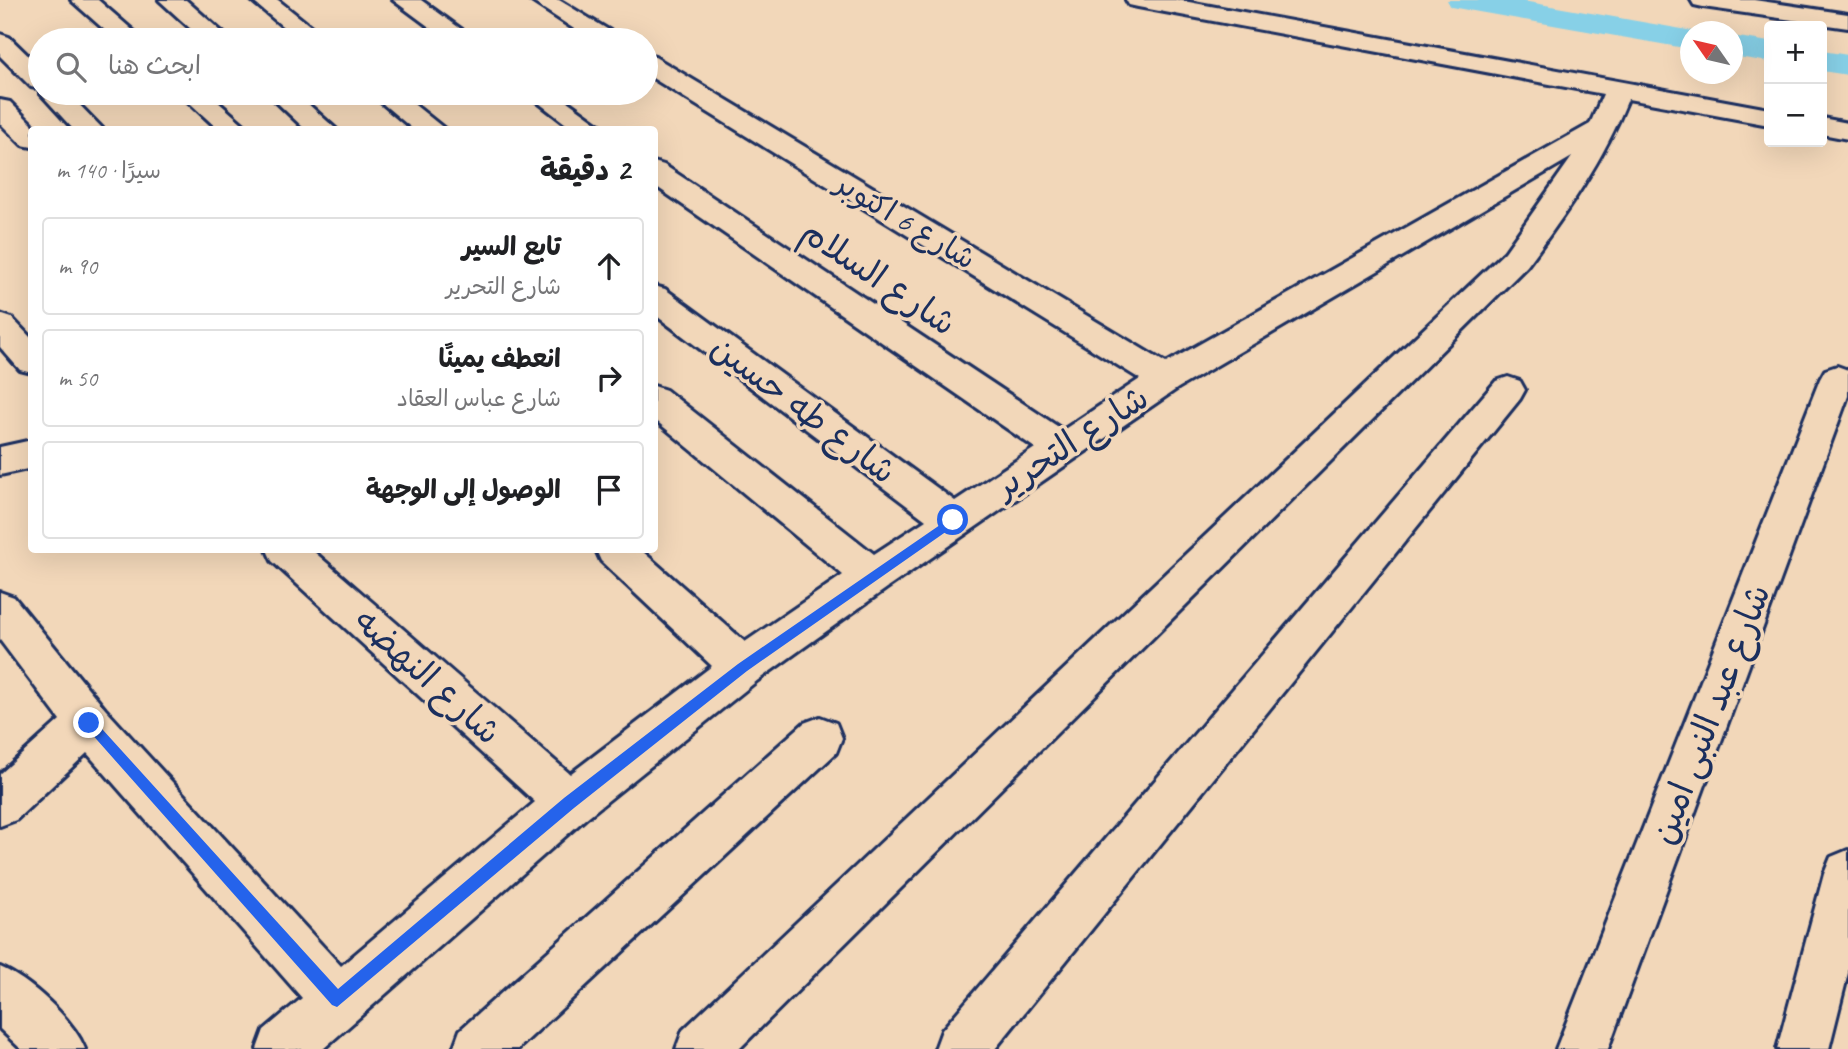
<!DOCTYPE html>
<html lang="ar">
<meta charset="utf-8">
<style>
body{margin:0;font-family:Caveat,"Playpen Sans Arabic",sans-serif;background:#f6f6f6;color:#202124;direction:rtl}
.controls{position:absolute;right:21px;top:21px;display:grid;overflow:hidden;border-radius:7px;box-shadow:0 7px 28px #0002}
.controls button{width:63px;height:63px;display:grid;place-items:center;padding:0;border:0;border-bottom:2px solid #e0e0e0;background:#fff;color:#202124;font:35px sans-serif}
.compass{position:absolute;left:1680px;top:21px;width:63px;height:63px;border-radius:50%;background:#fff;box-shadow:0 7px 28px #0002;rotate:304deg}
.stop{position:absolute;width:21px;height:21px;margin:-16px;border:5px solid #2563eb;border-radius:50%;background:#fff}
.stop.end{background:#2563eb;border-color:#fff;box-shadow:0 2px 7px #0008}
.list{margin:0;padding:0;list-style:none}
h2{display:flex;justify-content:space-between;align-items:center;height:91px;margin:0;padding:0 28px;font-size:30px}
h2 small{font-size:23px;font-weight:400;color:#757577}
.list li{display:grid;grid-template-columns:46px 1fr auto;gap:21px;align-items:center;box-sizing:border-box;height:98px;margin:0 14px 14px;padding:0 14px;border:2px solid #e0e0e0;border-radius:7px}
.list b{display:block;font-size:26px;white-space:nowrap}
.list p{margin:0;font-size:23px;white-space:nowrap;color:#757577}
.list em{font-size:23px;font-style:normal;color:#757577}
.icon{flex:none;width:38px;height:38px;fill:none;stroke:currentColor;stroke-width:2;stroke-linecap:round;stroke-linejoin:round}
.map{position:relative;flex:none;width:1848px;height:1049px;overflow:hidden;direction:ltr}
.search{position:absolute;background:#fff;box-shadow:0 7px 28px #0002;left:28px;top:28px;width:630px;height:77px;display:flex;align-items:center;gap:18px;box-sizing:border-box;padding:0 24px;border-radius:38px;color:#757577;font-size:26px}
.panel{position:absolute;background:#fff;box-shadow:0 7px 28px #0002;left:28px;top:126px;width:630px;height:427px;border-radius:7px;direction:rtl}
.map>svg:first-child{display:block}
</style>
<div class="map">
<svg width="1848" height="1049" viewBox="0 0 1848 1049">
<rect width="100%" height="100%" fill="#f2d7b9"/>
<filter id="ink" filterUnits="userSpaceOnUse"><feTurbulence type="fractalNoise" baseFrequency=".0143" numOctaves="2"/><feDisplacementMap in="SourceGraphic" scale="14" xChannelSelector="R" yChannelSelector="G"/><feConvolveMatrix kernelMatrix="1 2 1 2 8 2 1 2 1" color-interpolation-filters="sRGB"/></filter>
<g filter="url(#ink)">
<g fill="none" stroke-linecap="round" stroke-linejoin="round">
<!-- canal -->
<path fill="#87d0e7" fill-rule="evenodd" d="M1447 0H1517L1699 32H1690V49L1462 9 1451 7Z
M1732 36 1769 42V62L1732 56Z
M1822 51 1848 55V75L1822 71Z"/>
<!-- minor casing -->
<g stroke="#1b2f5e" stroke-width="6">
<path id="minor" d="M71 0H98L144 40H116Z
M159 0H186L231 40H203Z
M251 0H278L328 40H299Z
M393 0H421L476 40H447Z
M530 0H559L617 35 621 40H591Z
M1126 0H1178L1769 109V125L1628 99C1604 159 1566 214 1527 266L739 1049H676L683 1030 1505 252 1572 157 1178 388 887 588 758 680 585 819 323 1049H257L264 1030 302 998 87 753 16 820 0 826V774L60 720 0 640V592L14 597 105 709 341 966 535 802 272 561 267 550H312L570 774 712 666 601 561 596 550H641L745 642 843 575 654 419V386L666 390 874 554 926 520 654 314V286L665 289 955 501 1035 448 654 185V162L664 165 1063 430 1140 379 646 74V55L655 57 1166 363 1590 124 1603 94 1138 7 1129 5Z
M1691 0H1754L1848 14V28L1703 7 1694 5Z
M0 34 9 37 40 67V89L31 87 0 56Z
M40 93H68L104 130H74Z
M179 93H208L250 130H219Z
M267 93H296L337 130H306Z
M370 93H400L446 130H414Z
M526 93H556L607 130H574Z
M0 100 10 102 38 130H32V147L22 145 0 123Z
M1822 118 1848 123V139L1822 134Z
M0 314 12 318 32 339V373L20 370 0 347Z
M1837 366 1848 370V396L1608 1049H1556L1820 379 1825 370Z
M1508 377 1520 381 1525 390 1520 399 995 1049H935L942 1030 1496 381Z
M32 440V468L0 475V447Z
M820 717 836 723 842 738 836 753 518 1049H453L460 1030 804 723Z
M1848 850V973L1829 1049H1777L1824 874 1831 857Z
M0 967C30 980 73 1019 85 1049H21L0 1029Z"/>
</g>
<!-- minor -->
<use href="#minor" fill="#f2d7b9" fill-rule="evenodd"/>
</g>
</g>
<!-- route -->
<path fill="#2563eb" d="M953 516 957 517V524L747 671 574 808 337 1007 332 1005 82 723 84 719H93L338 989 564 798 738 664Z"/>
<g text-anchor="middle" stroke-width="7" stroke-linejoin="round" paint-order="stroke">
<!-- far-street labels -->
<g font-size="30" fill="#1b2f5e" stroke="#f2d7b9">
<text transform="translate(906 221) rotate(31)" y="10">شارع 6 اكتوبر</text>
</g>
<!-- street labels -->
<g font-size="35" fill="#1b2f5e" stroke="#f2d7b9">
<text transform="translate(879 277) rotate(34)" y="12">شارع السلام</text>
<text transform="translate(804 409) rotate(37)" y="12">شارع طه حسين</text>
<text transform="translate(1071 441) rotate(-33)" y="12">شارع التحرير</text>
<text transform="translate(428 676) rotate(42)" y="12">شارع النهضه</text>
<text transform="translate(1710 714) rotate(-69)" y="12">شارع عبد النبى امين</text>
</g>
</g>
</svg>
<div class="controls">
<button>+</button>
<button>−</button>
</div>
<svg class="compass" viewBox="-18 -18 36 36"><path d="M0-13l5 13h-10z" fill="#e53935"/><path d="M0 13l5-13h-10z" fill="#757577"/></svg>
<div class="stop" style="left:953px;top:520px"></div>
<div class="stop end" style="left:89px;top:723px"></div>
<div class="search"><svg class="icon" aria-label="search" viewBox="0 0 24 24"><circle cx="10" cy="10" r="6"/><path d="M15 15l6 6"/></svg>ابحث هنا</div>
<section class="panel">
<h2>2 دقيقة<small>سيرًا · 140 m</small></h2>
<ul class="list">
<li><svg class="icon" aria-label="ahead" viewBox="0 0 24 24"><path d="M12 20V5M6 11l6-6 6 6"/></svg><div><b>تابع السير</b><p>شارع التحرير</p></div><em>90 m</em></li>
<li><svg class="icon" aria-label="right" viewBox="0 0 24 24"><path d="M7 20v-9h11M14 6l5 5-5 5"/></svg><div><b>انعطف يمينًا</b><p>شارع عباس العقاد</p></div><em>50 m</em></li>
<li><svg class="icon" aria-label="arrive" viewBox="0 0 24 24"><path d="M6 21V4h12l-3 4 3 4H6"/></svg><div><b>الوصول إلى الوجهة</b></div></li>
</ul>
</section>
</div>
